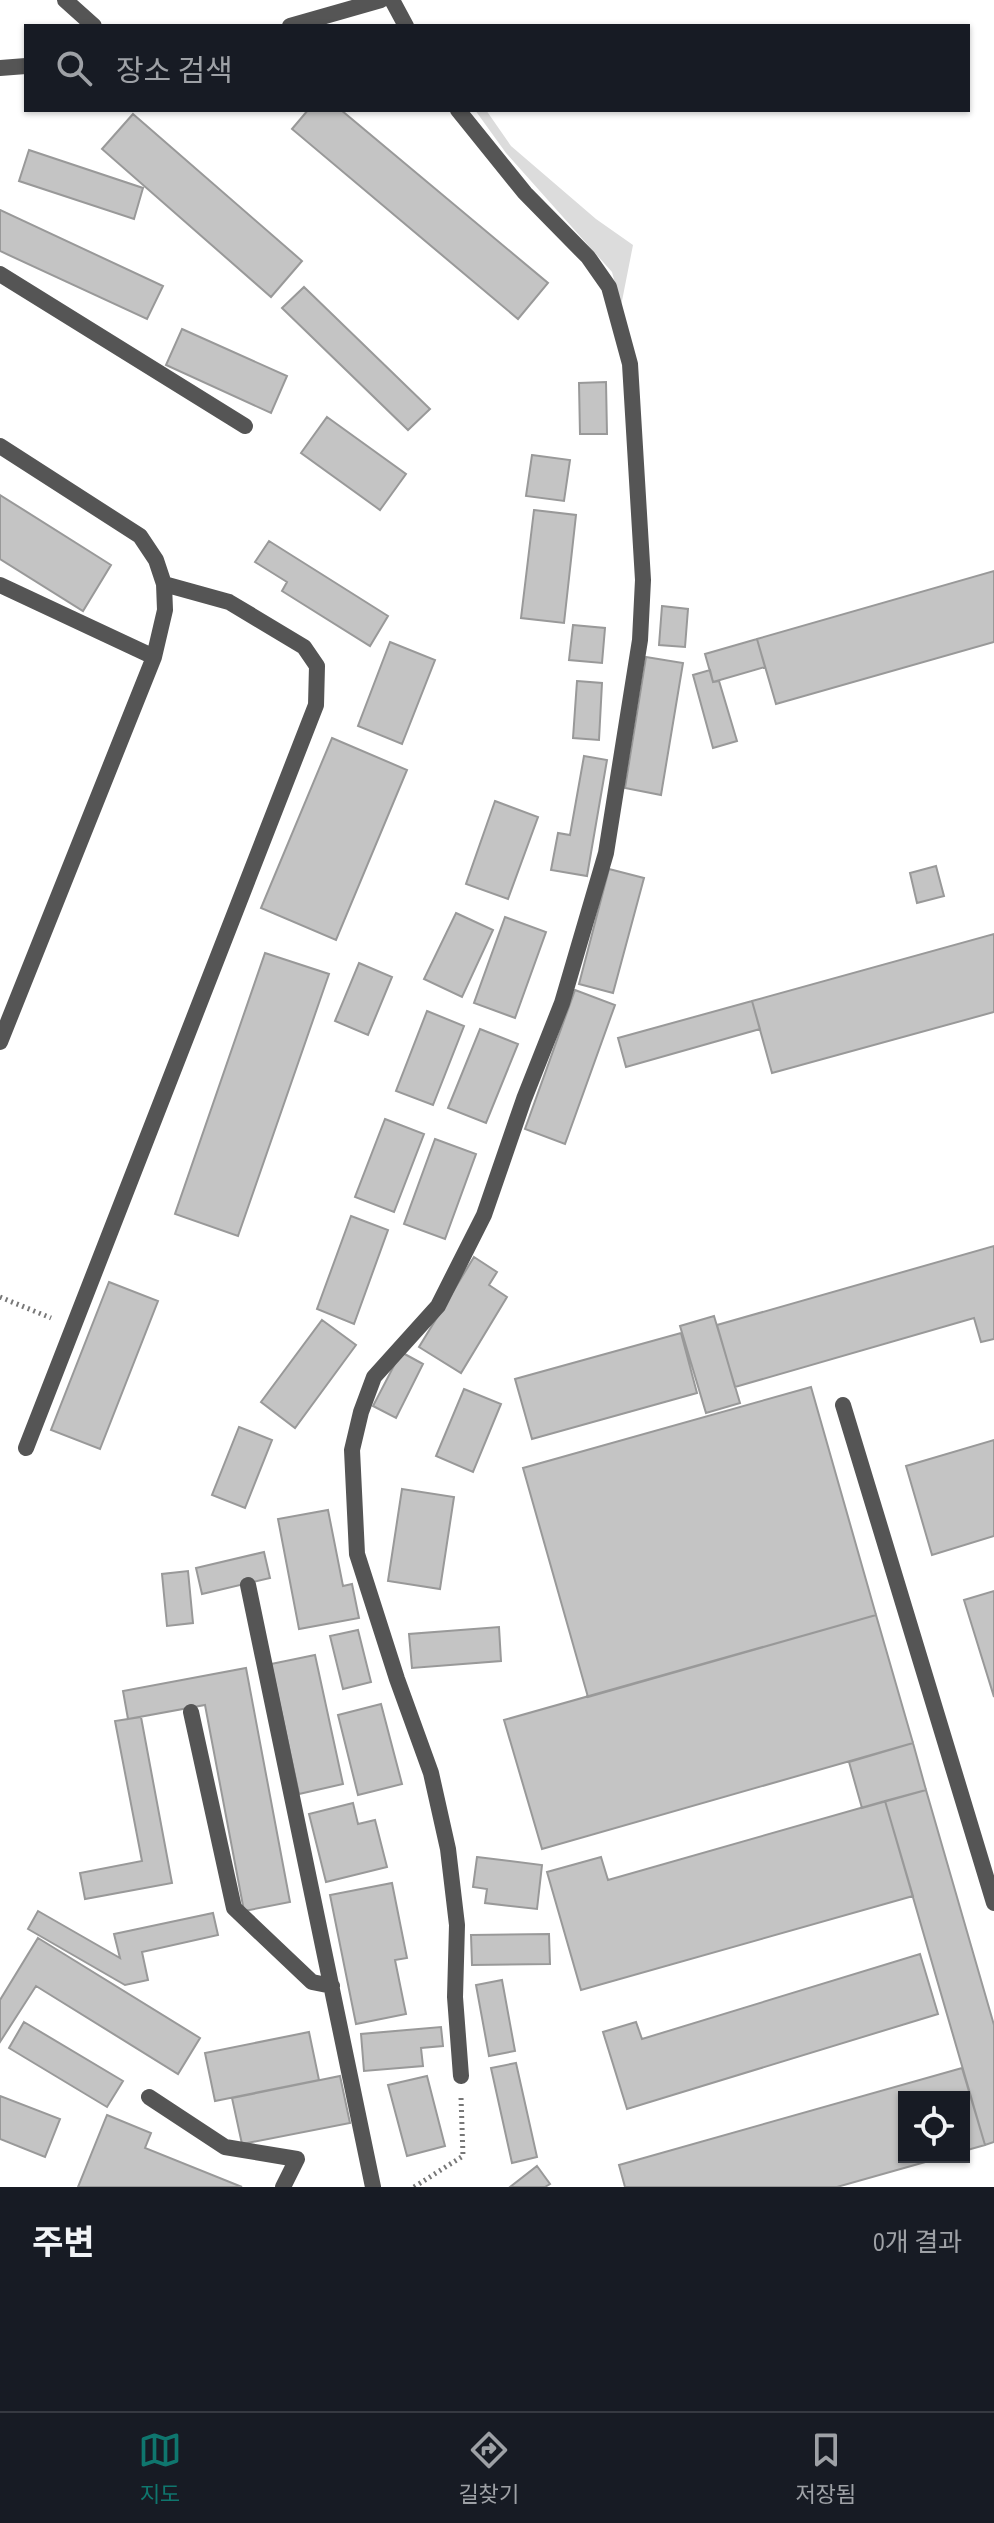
<!DOCTYPE html>
<html lang="ko">
<meta charset="utf-8">
<style>
body{margin:0;font-family:"PT Sans Narrow","Noto Sans KR",sans-serif;background:#20242c;color:#f1f3f6}
.controls{position:absolute;right:24px;bottom:24px;display:grid;overflow:hidden;border-radius:0px;box-shadow:0 2px 6px #0004}
.controls button{width:72px;height:72px;display:grid;place-items:center;padding:0;border:0;border-bottom:2px solid #363941;background:#171b24;color:#f1f3f6;font:40px sans-serif}
.list{margin:0;padding:0;list-style:none}
h2{display:flex;justify-content:space-between;align-items:center;height:104px;margin:0;padding:0 32px;font-size:34px}
h2 small{font-size:26px;font-weight:400;color:#9ea1a6}
.icon{flex:none;width:44px;height:44px;fill:none;stroke:currentColor;stroke-width:2;stroke-linecap:round;stroke-linejoin:round}
.map{position:relative;flex:none;width:994px;height:2187px;overflow:hidden}
.search{position:absolute;background:#171b24;box-shadow:0 2px 6px #0004;left:24px;right:24px;top:24px;height:88px;display:flex;align-items:center;gap:20px;box-sizing:border-box;padding:0 28px;border-radius:0px;color:#9ea1a6;font-size:30px}
.sheet{height:224px;background:#171b24}
nav{display:flex;justify-content:space-around;align-items:center;box-sizing:border-box;height:112px;border-top:2px solid #363941;background:#171b24;font-size:22px;color:#9ea1a6}
nav a{display:grid;justify-items:center;gap:4px}
nav .on{color:#0f766e}
.map>svg:first-child{display:block}
</style>
<div class="map">
<svg width="994" height="2187" viewBox="0 0 994 2187">
<rect width="100%" height="100%" fill="#fff"/>
<!-- green -->
<path fill="#dcdcdc" d="M475 110H486L511 146 596 219 633 245 621 306 612 272 506 153Z"/>
<!-- building -->
<path fill="#c4c4c4" stroke="#999" stroke-width="2" d="M308 110H341L548 283 518 319 292 129Z
M133 114 302 261 271 297 102 149Z
M29 150 143 188 134 219 19 181Z
M0 210 163 286 147 319 0 251Z
M304 287 430 409 408 430 282 308Z
M182 329 287 376 271 413 166 365Z
M606 382 607 434H580L579 383Z
M327 417 406 474 380 510 301 453Z
M532 455 570 460 564 501 526 496Z
M0 495 111 565 83 611 0 559Z
M534 510 576 515 564 623 521 618Z
M269 541 388 616 370 646 282 591 287 582 255 562Z
M994 571V642L776 704 757 639Z
M662 606 688 609 685 647 659 645Z
M573 625 605 628 602 663 569 660Z
M757 639 765 667 713 682 705 654Z
M390 642 435 660 402 744 358 726Z
M646 657 683 663 661 795 625 788Z
M710 670 713 682 719 681 737 741 713 748 693 675Z
M577 681 602 683 599 740 573 738Z
M332 738 407 770 336 940 261 908Z
M584 756 607 760 587 876 551 870 558 833 570 835Z
M495 801 538 817 508 899 466 884Z
M936 866 944 896 917 903 910 873Z
M609 869 644 878 613 993 579 984Z
M456 913 493 930 462 997 424 979Z
M505 917 546 932 515 1018 474 1003Z
M994 934V1012L772 1073 752 1001Z
M265 953 329 974 238 1236 175 1214Z
M359 963 392 977 368 1035 335 1021Z
M575 990 615 1005 565 1144 525 1129Z
M752 1001 760 1029 626 1067 618 1038Z
M427 1011 464 1026 433 1105 396 1091Z
M480 1029 518 1044 486 1123 448 1108Z
M385 1119 424 1134 394 1212 355 1197Z
M435 1139 476 1154 445 1239 404 1224Z
M351 1216 388 1230 354 1324 317 1309Z
M994 1246V1339L981 1342 974 1318 735 1387 717 1325Z
M474 1257 497 1272 489 1285 507 1297 461 1373 419 1347Z
M109 1282 158 1301 100 1449 51 1430Z
M714 1316 740 1403 706 1413 680 1326Z
M322 1320 356 1345 295 1428 261 1402Z
M681 1333 697 1393 532 1439 515 1379Z
M401 1352 423 1364 396 1418 373 1406Z
M811 1387 876 1615 588 1697 523 1468Z
M464 1389 501 1404 473 1472 436 1456Z
M239 1427 272 1440 245 1508 212 1495Z
M994 1440V1536L932 1555 906 1466Z
M402 1489 454 1497 440 1589 388 1581Z
M328 1510 343 1586 352 1584 359 1618 299 1629 278 1519Z
M264 1552 270 1578 202 1594 196 1568Z
M188 1571 193 1623 167 1626 162 1574Z
M994 1591V1697L964 1600Z
M876 1615 913 1743 542 1849 504 1720Z
M499 1627 501 1661 412 1668 409 1634Z
M358 1630 371 1682 343 1689 330 1636Z
M315 1655 343 1784 299 1794 271 1664Z
M246 1668 290 1902 244 1911 205 1705 128 1719 123 1691Z
M381 1704 402 1784 358 1795 338 1715Z
M141 1717 172 1883 85 1899 80 1873 142 1861 115 1721Z
M913 1743 926 1790 862 1808 849 1762Z
M926 1790 994 2025V2142L985 2145 885 1801Z
M885 1801 913 1896 581 1990 547 1872 601 1857 608 1880Z
M353 1803 358 1824 375 1820 387 1867 326 1882 309 1814Z
M477 1857 542 1865 537 1909 485 1903 487 1889 473 1887Z
M392 1883 407 1958 395 1960 406 2014 356 2024 330 1895Z
M38 1911 120 1958 114 1934 213 1913 218 1935 142 1952 148 1980 125 1985 28 1929Z
M549 1934 550 1964 472 1965 471 1935Z
M38 1938 200 2038 178 2074 36 1986 0 2042V2000Z
M920 1954 938 2014 627 2109 603 2032 636 2022 642 2039Z
M502 1980 515 2051 489 2056 476 1985Z
M24 2022 123 2081 107 2107 9 2048Z
M441 2027 443 2046 421 2048 423 2066 364 2071 361 2034Z
M309 2032 319 2080 215 2101 205 2053Z
M516 2063 537 2157 512 2163 491 2068Z
M962 2068 985 2145 964 2151V2097H904V2157H943L837 2187H625L619 2165Z
M340 2076 350 2123 242 2144 232 2098Z
M427 2076 445 2146 407 2156 388 2085Z
M0 2096 60 2119 45 2157 0 2139Z
M107 2115 151 2133 145 2148 242 2187H78Z
M537 2166 550 2184 545 2187H510Z"/>
<g fill="none" stroke-linecap="round" stroke-linejoin="round">
<!-- path -->
<path stroke="#777" stroke-width="5" stroke-dasharray="2 4" stroke-linecap="butt" d="M0 1297 51 1318
M414 2187 463 2156 461 2097"/>
<!-- lane -->
<path stroke="#555" stroke-width="16" d="M0 274 245 426
M0 446 140 536 156 560 164 584 165 610 154 657
M0 585 154 657 0 1042
M843 1405 994 1903
M26 1448 316 705 317 666 304 647 229 602 164 584
M248 1585 373 2187
M191 1712 234 1908 312 1982 332 1986
M149 2097 225 2147 297 2159 283 2187"/>
<!-- street -->
<path stroke="#555" stroke-width="16" d="M65 0 94 26
M392 0 406 26
M290 26 381 0
M0 68 26 66
M458 110 525 193 588 257 609 287 630 364 643 580 640 640 606 853 562 1003 524 1099 484 1215 438 1306 374 1377 361 1412 352 1450 357 1554 397 1679 431 1773 448 1849 457 1925 455 1997 461 2076"/>
</g>
</svg>
<div class="controls">
<button><svg class="icon" aria-label="locate" viewBox="0 0 24 24"><circle cx="12" cy="12" r="6"/><path d="M12 2v4M12 18v4M2 12h4M18 12h4"/></svg></button>
</div>
<div class="search"><svg class="icon" aria-label="search" viewBox="0 0 24 24"><circle cx="10" cy="10" r="6"/><path d="M15 15l6 6"/></svg>장소 검색</div>
</div>
<section class="sheet">
<h2>주변<small>0개 결과</small></h2>
<ul class="list">
</ul>
</section>
<nav>
<a class="on"><svg class="icon" aria-label="map" viewBox="0 0 24 24"><path d="M3 6l6-2 6 2 6-2v14l-6 2-6-2-6 2zM9 4v14M15 6v14"/></svg>지도</a>
<a><svg class="icon" aria-label="directions" viewBox="0 0 24 24"><path d="M12 3l9 9-9 9-9-9zM9 14v-3h6M13 9l2 2-2 2"/></svg>길찾기</a>
<a><svg class="icon" aria-label="saved" viewBox="0 0 24 24"><path d="M7 4h10v16l-5-4-5 4z"/></svg>저장됨</a>
</nav>
